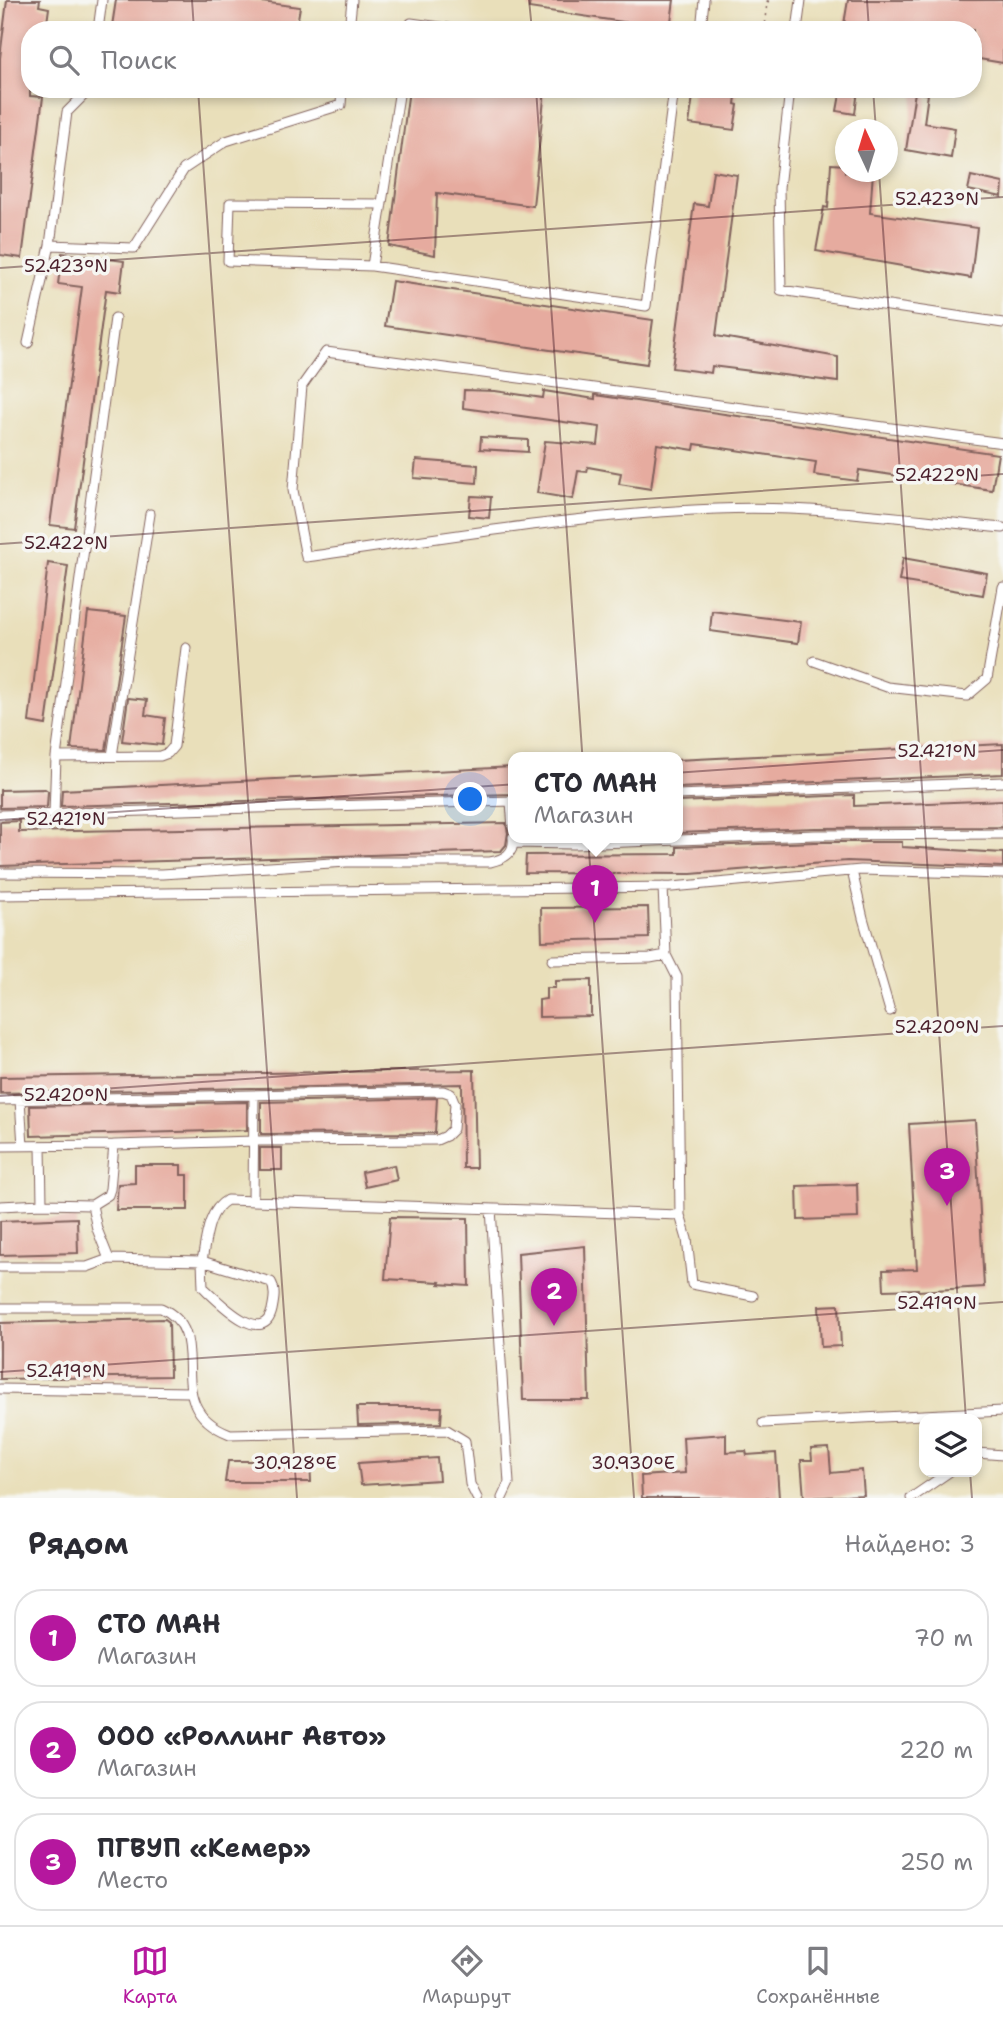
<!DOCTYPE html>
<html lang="ru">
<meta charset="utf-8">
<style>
body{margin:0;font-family:"Shantell Sans",sans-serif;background:#f2f2f3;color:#2b2b33}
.controls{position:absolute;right:21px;bottom:21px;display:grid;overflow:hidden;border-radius:14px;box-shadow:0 4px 10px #0003}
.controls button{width:63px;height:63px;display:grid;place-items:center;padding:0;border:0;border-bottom:2px solid #e1e1e2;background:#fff;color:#2b2b33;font:35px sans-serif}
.compass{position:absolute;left:835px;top:119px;width:63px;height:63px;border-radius:50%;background:#fff;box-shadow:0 4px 10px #0003;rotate:356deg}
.you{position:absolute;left:471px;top:800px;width:24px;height:24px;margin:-18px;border:5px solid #fff;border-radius:50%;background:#1a73e8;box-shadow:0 0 0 10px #1a73e833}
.badge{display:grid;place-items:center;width:46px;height:46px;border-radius:50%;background:#b5179e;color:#fff;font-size:23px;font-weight:700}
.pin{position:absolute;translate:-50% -58px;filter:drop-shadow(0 2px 4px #0008)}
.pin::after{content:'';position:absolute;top:37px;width:24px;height:21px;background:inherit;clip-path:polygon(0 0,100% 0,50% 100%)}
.popup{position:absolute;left:508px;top:752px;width:175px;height:91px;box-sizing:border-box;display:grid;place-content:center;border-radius:14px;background:#fff;filter:drop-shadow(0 2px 5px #0005);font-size:23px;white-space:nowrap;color:#7c7c81}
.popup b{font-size:26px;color:#2b2b33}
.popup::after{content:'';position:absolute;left:50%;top:100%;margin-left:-14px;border:14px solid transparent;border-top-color:#fff}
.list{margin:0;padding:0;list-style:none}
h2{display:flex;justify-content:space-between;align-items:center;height:91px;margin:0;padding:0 28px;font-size:30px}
h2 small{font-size:23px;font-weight:400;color:#7c7c81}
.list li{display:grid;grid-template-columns:46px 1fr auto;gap:21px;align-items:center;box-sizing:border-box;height:98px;margin:0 14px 14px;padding:0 14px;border:2px solid #e1e1e2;border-radius:28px}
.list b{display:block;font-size:26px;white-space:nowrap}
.list p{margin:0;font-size:23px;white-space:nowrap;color:#7c7c81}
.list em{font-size:23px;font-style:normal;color:#7c7c81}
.icon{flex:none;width:38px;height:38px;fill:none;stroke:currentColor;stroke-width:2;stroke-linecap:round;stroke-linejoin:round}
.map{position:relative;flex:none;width:1003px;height:1498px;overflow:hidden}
.search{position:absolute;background:#fff;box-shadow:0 4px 10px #0003;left:21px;right:21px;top:21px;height:77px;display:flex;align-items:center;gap:18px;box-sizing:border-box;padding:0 24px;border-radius:28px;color:#7c7c81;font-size:26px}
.sheet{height:427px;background:#fff}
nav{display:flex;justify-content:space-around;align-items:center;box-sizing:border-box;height:98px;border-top:2px solid #e1e1e2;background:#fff;font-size:19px;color:#7c7c81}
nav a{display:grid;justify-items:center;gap:4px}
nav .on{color:#b5179e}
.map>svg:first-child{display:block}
</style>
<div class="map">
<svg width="1003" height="1498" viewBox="0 0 1003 1498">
<rect width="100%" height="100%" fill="#f6f6f2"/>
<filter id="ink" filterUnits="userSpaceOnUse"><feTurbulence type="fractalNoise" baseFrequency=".0143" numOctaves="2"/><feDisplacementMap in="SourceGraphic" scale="14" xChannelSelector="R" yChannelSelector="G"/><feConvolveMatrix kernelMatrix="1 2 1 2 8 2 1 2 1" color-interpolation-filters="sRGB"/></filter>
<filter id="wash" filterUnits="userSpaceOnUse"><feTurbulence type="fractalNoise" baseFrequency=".00686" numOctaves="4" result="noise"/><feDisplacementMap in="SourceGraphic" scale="28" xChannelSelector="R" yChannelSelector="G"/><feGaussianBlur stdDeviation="1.57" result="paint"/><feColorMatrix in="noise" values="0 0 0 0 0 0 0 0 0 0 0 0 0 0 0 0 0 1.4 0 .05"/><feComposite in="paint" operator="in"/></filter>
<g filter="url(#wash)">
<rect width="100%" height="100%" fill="#e9dfba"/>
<g id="blocks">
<!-- building -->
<path fill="#e6ab9f" d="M7 0H40L39 6 49 8 46 30H30V96L43 97 22 258 0 255V58Z
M116 0H246L300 7 296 30H123L112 26Z
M530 0H674L670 29 529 8Z
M848 0H1003V63L973 58V30H843Z
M409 89H545L533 206 437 193 435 255 389 246Z
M694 89H737L735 104 738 105 734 130 689 124Z
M841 89H858L855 114 837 111Z
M915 92 928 94 924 123 955 128 951 158 906 150Z
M831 164 845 165V172H873L870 213 977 228 971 278 816 251 824 207 828 208Z
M713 171 737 175 716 336 838 357V382L712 366 711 373 672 368 694 204 708 206Z
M971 176 1003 183 1002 197 968 190Z
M62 253 124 261 120 292 106 290 74 528 50 525 82 287 58 284Z
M392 281 653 320 647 364 385 326Z
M464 390 495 391 543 398 544 391 595 399V395L998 454 992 490 859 470 857 481 814 475 816 462 695 444 694 450 657 444 651 489 619 484 621 473 588 467 587 472 578 471 573 499 537 493 545 441 598 445 600 427 463 408Z
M481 437 528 440V452L480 449Z
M416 460 478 465 477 483 414 478Z
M471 496 491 497 489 518 469 516Z
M903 558 987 573 983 595 899 581Z
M48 563 68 566 46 725 29 722Z
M712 611 801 622 798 643 710 631Z
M88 612 126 616 106 750 71 749Z
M128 698 147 700 145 715 165 718 162 745 122 741Z
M1003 744V774L677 788V760Z
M513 767V794L61 806 62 790Z
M45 789 48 791 47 807 0 808V790Z
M854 795V806L1003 800V827L815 828 677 833V802Z
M19 821V832L506 823 508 833 506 845 501 851 0 866V822Z
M815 842H902V847L1003 853V867L847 861 691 874 525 873 526 855 677 854V847Z
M648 907 649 938 542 941 541 908Z
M591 980V1016L539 1017V1000L546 999V988H555V981Z
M474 1070 476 1168H463L462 1084 0 1093V1077Z
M437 1098 435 1133 261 1134V1102Z
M247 1102V1130L31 1136 30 1106Z
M975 1120 984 1287 918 1291V1289L884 1290 883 1270 917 1269 909 1124Z
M260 1148H282V1170H260Z
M135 1165H181V1175H188V1210H116L118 1184 135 1183Z
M394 1165 397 1180 365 1187 362 1172Z
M857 1184 858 1218 798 1220 797 1186Z
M390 1217 468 1218 469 1286 439 1284 440 1282 385 1279Z
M77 1218 78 1253 0 1255V1221Z
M585 1246 589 1400H523L518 1253Z
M839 1305 841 1346 821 1347 819 1306Z
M165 1319 169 1322 170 1376 0 1379V1323Z
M357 1407H442L441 1423 358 1425Z
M726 1434V1452L746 1451 747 1455 776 1453 779 1498H642L641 1476 685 1473 683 1437Z
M829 1448 831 1473 862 1470 864 1495 804 1498 801 1460H812L811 1449Z
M437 1458 439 1480 361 1485 358 1463Z
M228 1461H310L311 1482H225Z"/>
</g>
</g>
<g filter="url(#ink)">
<use href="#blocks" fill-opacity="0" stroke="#82625d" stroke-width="2"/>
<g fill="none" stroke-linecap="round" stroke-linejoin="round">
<!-- service casing -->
<g stroke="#82625d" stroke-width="11">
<path id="service" d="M98 30 102 0
M349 30 352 0
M410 30 411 23 462 30
M701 30 704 0
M797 30 801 0
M790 89 779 188 781 290 1003 323
M382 204 230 203 228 261 372 266 646 306 674 89
M50 245 134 248 184 169 226 141 341 105 342 89
M372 266 400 89
M28 343 50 245 67 112 90 89
M1003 443 326 352 302 386 293 490 306 557C443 538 579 514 717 509 813 505 908 519 1003 528
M814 661 887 687 967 696 987 679 1003 587
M112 756 150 514
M56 757 160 756 168 753 174 746 186 648
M677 795 1003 782
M511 802 513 828
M54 814 56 757 115 318
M0 815 513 801
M514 843 574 844 815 835 1003 834
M852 871 863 918 890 1011
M0 873 162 874 347 862H490C504 859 515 854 513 837
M0 895 672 887 861 870 1003 874
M666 955 677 977 680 1215 687 1239 692 1284 753 1296
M552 960 650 958 666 955 663 887
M0 1100 443 1091 451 1094 455 1104 453 1129 446 1136 437 1140 255 1141 114 1145 110 1189 108 1195 92 1205 97 1229 109 1259
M20 1100 23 1146
M0 1146 114 1145
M253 1200 254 1095
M42 1204 92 1205
M0 1206 42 1204 41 1146
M491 1209 509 1483 502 1498
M202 1261 271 1282C276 1291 274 1300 272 1310 263 1349 216 1299 203 1287Z
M0 1267H87L109 1259 202 1261C206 1241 207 1211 227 1200L680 1215
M0 1308H161C220 1335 155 1405 230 1434L447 1430 465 1441 470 1484 477 1498
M0 1389 190 1392
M763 1423 1003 1411
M977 1453 1003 1455
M911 1498 949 1472"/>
</g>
<!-- path -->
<path stroke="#82625d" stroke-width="2.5" stroke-dasharray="2 5" stroke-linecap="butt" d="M764 30 768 0"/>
<!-- service -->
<use href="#service" stroke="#fff" stroke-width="9"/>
</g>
</g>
<!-- ticks -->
<path fill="none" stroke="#4a1f2b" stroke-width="2" stroke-opacity="0.45" d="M192 0 194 30M529 0 532 30M867 0 869 30M198 89 297 1498M536 89 634 1498M873 89 876 130M879 172 966 1419M0 268 1003 197M0 544 1003 474M0 820 1003 750M0 1096 1003 1026M0 1372 1003 1302M970 1472 972 1498"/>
<g font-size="18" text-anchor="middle" fill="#4a1f2b" stroke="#f6f6f2" stroke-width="7" stroke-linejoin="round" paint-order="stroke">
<text x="937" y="205">52.423°N</text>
<text x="66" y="272">52.423°N</text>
<text x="937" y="481">52.422°N</text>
<text x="66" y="549">52.422°N</text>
<text x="937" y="757">52.421°N</text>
<text x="66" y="825">52.421°N</text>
<text x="937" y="1033">52.420°N</text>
<text x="66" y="1101">52.420°N</text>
<text x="937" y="1309">52.419°N</text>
<text x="66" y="1377">52.419°N</text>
<text x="295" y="1469">30.928°E</text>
<text x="633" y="1469">30.930°E</text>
</g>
</svg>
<div class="controls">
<button><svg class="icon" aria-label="layers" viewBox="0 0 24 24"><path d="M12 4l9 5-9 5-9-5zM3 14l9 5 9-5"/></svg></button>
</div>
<svg class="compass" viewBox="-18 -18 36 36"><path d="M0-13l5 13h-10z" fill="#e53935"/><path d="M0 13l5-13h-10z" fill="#7c7c81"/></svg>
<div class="you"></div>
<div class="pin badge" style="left:595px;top:923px">1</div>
<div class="popup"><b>СТО МАН</b>Магазин</div>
<div class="pin badge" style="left:554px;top:1326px">2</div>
<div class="pin badge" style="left:947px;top:1206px">3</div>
<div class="search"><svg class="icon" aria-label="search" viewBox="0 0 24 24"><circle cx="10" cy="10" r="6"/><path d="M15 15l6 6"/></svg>Поиск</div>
</div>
<section class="sheet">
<h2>Рядом<small>Найдено: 3</small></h2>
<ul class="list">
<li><span class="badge">1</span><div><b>СТО МАН</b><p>Магазин</p></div><em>70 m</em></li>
<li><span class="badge">2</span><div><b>ООО «Роллинг Авто»</b><p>Магазин</p></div><em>220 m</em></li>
<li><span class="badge">3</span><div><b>ПГВУП «Кемер»</b><p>Место</p></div><em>250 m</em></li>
</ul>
</section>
<nav>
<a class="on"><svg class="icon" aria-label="map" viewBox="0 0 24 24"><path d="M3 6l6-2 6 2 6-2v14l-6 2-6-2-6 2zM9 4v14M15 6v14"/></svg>Карта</a>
<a><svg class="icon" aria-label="directions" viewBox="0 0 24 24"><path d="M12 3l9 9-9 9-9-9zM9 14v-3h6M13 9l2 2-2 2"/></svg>Маршрут</a>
<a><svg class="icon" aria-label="saved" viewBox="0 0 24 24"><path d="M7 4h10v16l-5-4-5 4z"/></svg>Сохранённые</a>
</nav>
